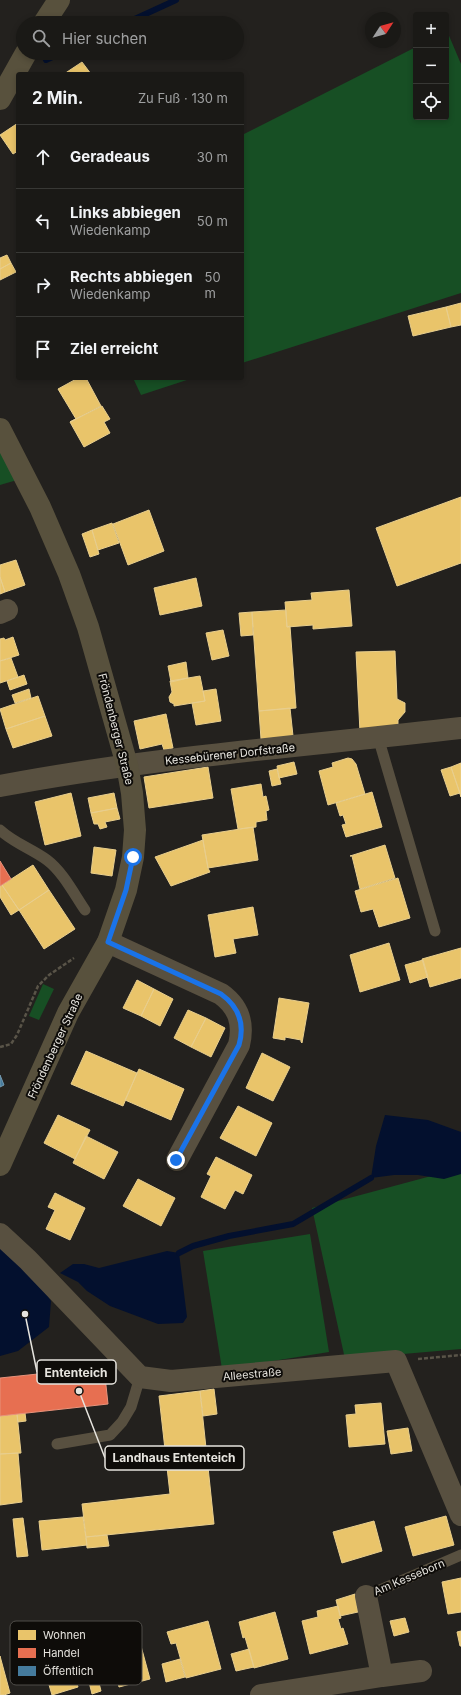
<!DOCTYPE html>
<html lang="de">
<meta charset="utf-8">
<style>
body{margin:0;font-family:Inter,sans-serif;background:#23221f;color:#f1f3f6}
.controls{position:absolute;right:12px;top:12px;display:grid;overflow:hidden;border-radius:4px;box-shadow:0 2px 6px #0003}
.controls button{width:36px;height:36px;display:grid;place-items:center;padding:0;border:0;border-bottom:1px solid #383835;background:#1a1916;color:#f1f3f6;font:20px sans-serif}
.compass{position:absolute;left:365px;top:12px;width:36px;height:36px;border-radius:50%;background:#1a1916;box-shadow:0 2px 6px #0003;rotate:54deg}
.stop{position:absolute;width:12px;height:12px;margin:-9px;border:3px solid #1a73e8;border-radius:50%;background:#fff}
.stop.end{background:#1a73e8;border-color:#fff;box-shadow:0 1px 4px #0008}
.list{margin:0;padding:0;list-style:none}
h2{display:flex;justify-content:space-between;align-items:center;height:52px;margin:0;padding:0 16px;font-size:17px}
h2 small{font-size:13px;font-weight:400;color:#9fa0a1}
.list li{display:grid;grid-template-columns:26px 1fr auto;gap:12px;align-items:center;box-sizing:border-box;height:64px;padding:0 16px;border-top:1px solid #383835}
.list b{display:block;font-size:15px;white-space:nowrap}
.list p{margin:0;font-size:13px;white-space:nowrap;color:#9fa0a1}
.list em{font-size:13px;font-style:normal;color:#9fa0a1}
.icon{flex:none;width:22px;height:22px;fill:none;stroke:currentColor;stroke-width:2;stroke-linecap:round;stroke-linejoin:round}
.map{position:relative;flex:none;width:461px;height:1695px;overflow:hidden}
.search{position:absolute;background:#1a1916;box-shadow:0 2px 6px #0003;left:16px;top:16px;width:228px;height:44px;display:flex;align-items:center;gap:10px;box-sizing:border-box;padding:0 14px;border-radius:22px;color:#9fa0a1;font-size:15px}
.panel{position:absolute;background:#1a1916;box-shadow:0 2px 6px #0003;left:16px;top:72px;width:228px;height:308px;border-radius:4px}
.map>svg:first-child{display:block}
</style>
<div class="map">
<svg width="461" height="1695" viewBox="0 0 461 1695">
<rect width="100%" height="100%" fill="#23211e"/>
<!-- green -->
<path fill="#174f24" d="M447 31 461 64V293L242 363V135L416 47V117H446Z
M133 378H193L141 395Z
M0 447 17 480 0 485Z
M43 984 54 989 39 1020 29 1016Z
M461 1168V1349L345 1359 312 1208Z
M310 1234 329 1352 222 1369 203 1251Z"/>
<!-- water -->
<path fill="#03102e" d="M385 1115 428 1120 461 1132V1174L444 1179 418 1175H394L371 1178 376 1146Z
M0 1248 31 1270 51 1301 49 1327 18 1351 0 1356Z
M167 1251 179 1253 187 1317 183 1323 158 1324 110 1306 87 1291 78 1282 60 1273 73 1264H84L99 1268Z"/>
<!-- homes -->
<path fill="#e9c46a" stroke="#e8ce8d" d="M82 62 91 74H64Z
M18 123V151L13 154 0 135Z
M7 255 11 263 0 269V258Z
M11 263 16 272 0 280V269Z
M461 303V325L451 327 446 307Z
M446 307 451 327 413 336 408 316Z
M78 378H86L101 406 70 422 76 419 58 389Z
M102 406 110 419 104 422 110 433 84 447 70 422Z
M461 497V563L397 586 376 528Z
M149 510 164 551 128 565 113 524Z
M112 523 119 543 98 550 92 530Z
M92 530 99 554 90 557 82 534Z
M16 560 25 585 5 592 0 577V565Z
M0 577 5 592 0 594Z
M196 578 202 606 160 615 154 588Z
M349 590 352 626 313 629V625L287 627 285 602 312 600 311 593Z
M286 610 287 627 290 626 296 708 259 711 252 612Z
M252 612 253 635 241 636 239 613Z
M223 630 229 656 212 660 206 633Z
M13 637 19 655 0 661V639L4 638 5 640Z
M395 651 397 699 405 703V712L398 720V729L360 732 356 652Z
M11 658 18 677 0 683V661Z
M186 662 188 678 171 682 168 666Z
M24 675 27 684 10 690 7 681Z
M200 676 205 701 174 706V704L170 702 169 697 172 692 170 681Z
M29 689 31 698 15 703 12 695Z
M216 689 221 721 196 725 192 703 205 701 203 691Z
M38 696 45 716 6 729 0 709Z
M290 708 293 736 261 739 259 711Z
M166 714 173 748 164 750 162 744 140 749 134 721Z
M45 716 52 736 13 748 6 729Z
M348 758 352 759 356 764 365 794 328 805 319 771 333 767 332 763Z
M294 762 297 774 279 778 277 766Z
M461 763V797L451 767Z
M208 767 213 798 149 808 144 777Z
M451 767 460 793 450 796 441 770Z
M277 769 281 784 272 786 269 771Z
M261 784 263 797 266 796 269 810 266 811 267 820 256 822V827L238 829 231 789Z
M372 792 382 827 346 837 342 825 346 824 343 815 340 816 336 803Z
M71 793 81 836 45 845 35 802Z
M114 793 117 808 91 813 88 798Z
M117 808 120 819 105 822 107 827 100 829 98 824H94L91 813Z
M253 827 258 860 208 868 202 835Z
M203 840 208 868 210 872 171 886 155 857Z
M385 845 395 878 360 889 352 856H350Z
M94 847 116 850 112 876 91 873Z
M33 865 49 890 19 910 2 885Z
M398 878 410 918 379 927 373 909 361 912 355 891Z
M2 885 19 910 11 915 0 897V886Z
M49 890 75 929 44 949 19 910Z
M253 907 258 935 233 939 236 953 215 957 208 915Z
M389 943 400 980 360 992 350 955Z
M461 948V978L430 987 422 959Z
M423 960 428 977 410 983 405 965Z
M137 980 154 989 141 1016 123 1008Z
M154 989 173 999 160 1026 141 1016Z
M279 998 309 1003 302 1043 301 1042V1040L285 1037V1040L273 1038Z
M188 1010 206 1018 191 1047 174 1038Z
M206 1018 225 1028 211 1057 191 1047Z
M86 1051 137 1073 123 1106 71 1084Z
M262 1053 290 1067 273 1101 246 1088Z
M139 1069 184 1089 171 1120 125 1100Z
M238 1106 272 1123 256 1156 220 1138Z
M58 1115 90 1130 75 1159 44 1143Z
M86 1136 118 1152 104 1179 73 1163Z
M216 1157 252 1175 243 1194 235 1190 225 1209 201 1197 211 1176 207 1174Z
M138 1179 175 1198 161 1226 123 1206Z
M55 1193 85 1208 70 1240 46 1229 55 1210 48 1207Z
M214 1389 217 1414 203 1416 200 1391Z
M200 1391 214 1524 86 1537 82 1504 170 1494 159 1396Z
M381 1403 385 1444 349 1447 346 1415 356 1414 355 1405Z
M25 1413 26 1421 18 1422 17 1414Z
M17 1414 21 1453 0 1454V1416Z
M408 1428 412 1451 391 1454 387 1431Z
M18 1453 22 1502 0 1505V1454Z
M446 1516 454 1545 413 1556 405 1527Z
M83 1517 87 1545 42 1550 39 1521Z
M23 1518 28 1556 17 1557 13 1519Z
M374 1521 382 1551 342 1563 333 1532Z
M107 1535 109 1546 87 1548 86 1537Z
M461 1578V1612L448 1614 442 1582Z
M355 1594 358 1612 340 1616 336 1600Z
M338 1606 341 1618 338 1619 341 1629 343 1628 348 1644 310 1654 302 1621 318 1617 317 1611Z
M275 1612 288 1659 254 1668 245 1637 243 1638 239 1622Z
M405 1618 409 1632 394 1636 390 1621Z
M208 1621 221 1669 186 1678 176 1643 171 1644 167 1632Z
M461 1631V1646H460L457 1632Z
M141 1646 150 1679 119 1687 110 1654Z
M249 1649 254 1667 236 1671 231 1654Z
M68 1653 78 1687 52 1695 42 1661Z
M0 1656 10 1693 4 1695H0Z
M180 1659 185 1677 166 1682 162 1664Z
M97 1675 101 1691 92 1694 88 1678Z"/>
<!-- shops -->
<path fill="#e76f51" stroke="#e7927b" d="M0 861 11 879 0 886Z
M104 1367 108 1404 0 1416V1378Z"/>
<!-- public -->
<path fill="#457b9d" stroke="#759ab0" d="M0 1075 4 1085 0 1087Z"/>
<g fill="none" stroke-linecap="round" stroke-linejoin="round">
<!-- stream -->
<path stroke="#03102e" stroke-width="6" d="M126 23 176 0
M46 60 61 53
M179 1253 193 1246 229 1236 293 1224 371 1178"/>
<!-- path -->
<path stroke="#595448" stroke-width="2.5" stroke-dasharray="4 2" stroke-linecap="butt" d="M0 1047 11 1044 17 1035 38 986 49 975 74 958
M418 1359 461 1355"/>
<!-- service -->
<path stroke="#585040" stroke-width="11" d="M378 737 435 931
M0 830C14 843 32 849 47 860 63 872 74 894 85 910
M57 1444 110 1435 122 1422 131 1407 140 1377
M366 1596 461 1555"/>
<!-- minor -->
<path stroke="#585040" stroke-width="22" d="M0 613 7 610
M0 786C152 757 307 746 461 728
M108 942 221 994C239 1007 244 1024 239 1045L177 1160
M0 1234 28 1260 140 1377 171 1381 396 1361 461 1515
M382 1676 421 1671
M261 1695 382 1676 366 1596"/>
<!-- secondary -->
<path stroke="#58513d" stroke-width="22" d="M44 23 59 0
M0 99 26 53
M0 429 40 507 69 574 88 627 127 765 132 793 135 830 133 857 126 890 108 942 68 1013 0 1165"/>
</g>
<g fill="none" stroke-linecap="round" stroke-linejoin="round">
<!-- route -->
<path stroke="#1a73e8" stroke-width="5" d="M133 857 126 890 108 942 221 994C239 1007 245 1024 239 1045L176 1160"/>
</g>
<g text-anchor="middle" stroke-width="4" stroke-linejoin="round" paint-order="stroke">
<!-- street labels -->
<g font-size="11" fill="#e6e4de" stroke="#0e0c09">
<text transform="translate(116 729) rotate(76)" y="4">Fröndenberger Straße</text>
<text transform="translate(230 754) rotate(-6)" y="4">Kessebürener Dorfstraße</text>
<text transform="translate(55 1046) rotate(-65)" y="4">Fröndenberger Straße</text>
<text transform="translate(252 1374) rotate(-5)" y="4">Alleestraße</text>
<text transform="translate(409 1577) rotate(-23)" y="4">Am Kesseborn</text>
</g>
</g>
<!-- legend -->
<rect x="10" y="1621" width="132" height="64" rx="6" fill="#0e0c09" stroke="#4f4d49" stroke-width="1"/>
<rect x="18" y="1630" width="18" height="10" fill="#e9c46a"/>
<rect x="18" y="1648" width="18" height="10" fill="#e76f51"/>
<rect x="18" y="1666" width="18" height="10" fill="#457b9d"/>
<g font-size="11" fill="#e6e4de">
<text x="43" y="1639">Wohnen</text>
<text x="43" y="1657">Handel</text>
<text x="43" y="1675">Öffentlich</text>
</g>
<!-- callouts -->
<path fill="none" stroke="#e6e4de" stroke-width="1.5" d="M25 1314L37 1372M79 1391L105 1458"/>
<g fill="#e6e4de" stroke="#0e0c09" stroke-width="1.5">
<circle cx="25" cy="1314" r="4"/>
<circle cx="79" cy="1391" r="4"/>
</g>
<g fill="#0e0c09" stroke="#e6e4de" stroke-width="1.5">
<rect x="37" y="1360" width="79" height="24" rx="4"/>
<rect x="105" y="1446" width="139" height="24" rx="4"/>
</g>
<g font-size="12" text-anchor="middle" font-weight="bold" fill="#e6e4de">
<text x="76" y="1377">Ententeich</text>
<text x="174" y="1462">Landhaus Ententeich</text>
</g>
</svg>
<div class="controls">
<button>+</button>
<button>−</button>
<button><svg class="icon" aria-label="locate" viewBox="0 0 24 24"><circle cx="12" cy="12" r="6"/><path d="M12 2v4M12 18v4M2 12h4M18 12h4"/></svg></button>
</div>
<svg class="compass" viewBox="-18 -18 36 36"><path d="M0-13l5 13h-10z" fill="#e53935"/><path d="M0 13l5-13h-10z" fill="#9fa0a1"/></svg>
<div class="stop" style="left:133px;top:857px"></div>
<div class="stop end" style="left:176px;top:1160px"></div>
<div class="search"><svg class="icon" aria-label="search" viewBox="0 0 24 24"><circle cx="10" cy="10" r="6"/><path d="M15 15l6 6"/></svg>Hier suchen</div>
<section class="panel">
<h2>2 Min.<small>Zu Fuß · 130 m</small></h2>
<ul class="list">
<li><svg class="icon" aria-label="ahead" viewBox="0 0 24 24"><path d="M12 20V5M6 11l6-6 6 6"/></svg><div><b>Geradeaus</b></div><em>30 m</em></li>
<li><svg class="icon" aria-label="left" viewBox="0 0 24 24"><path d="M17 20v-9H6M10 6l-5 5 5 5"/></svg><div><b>Links abbiegen</b><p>Wiedenkamp</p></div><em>50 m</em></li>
<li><svg class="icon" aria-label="right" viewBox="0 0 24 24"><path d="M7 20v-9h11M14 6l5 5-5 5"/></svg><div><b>Rechts abbiegen</b><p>Wiedenkamp</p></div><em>50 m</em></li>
<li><svg class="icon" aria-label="arrive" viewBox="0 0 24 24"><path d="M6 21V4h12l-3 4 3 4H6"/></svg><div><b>Ziel erreicht</b></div></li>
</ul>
</section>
</div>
